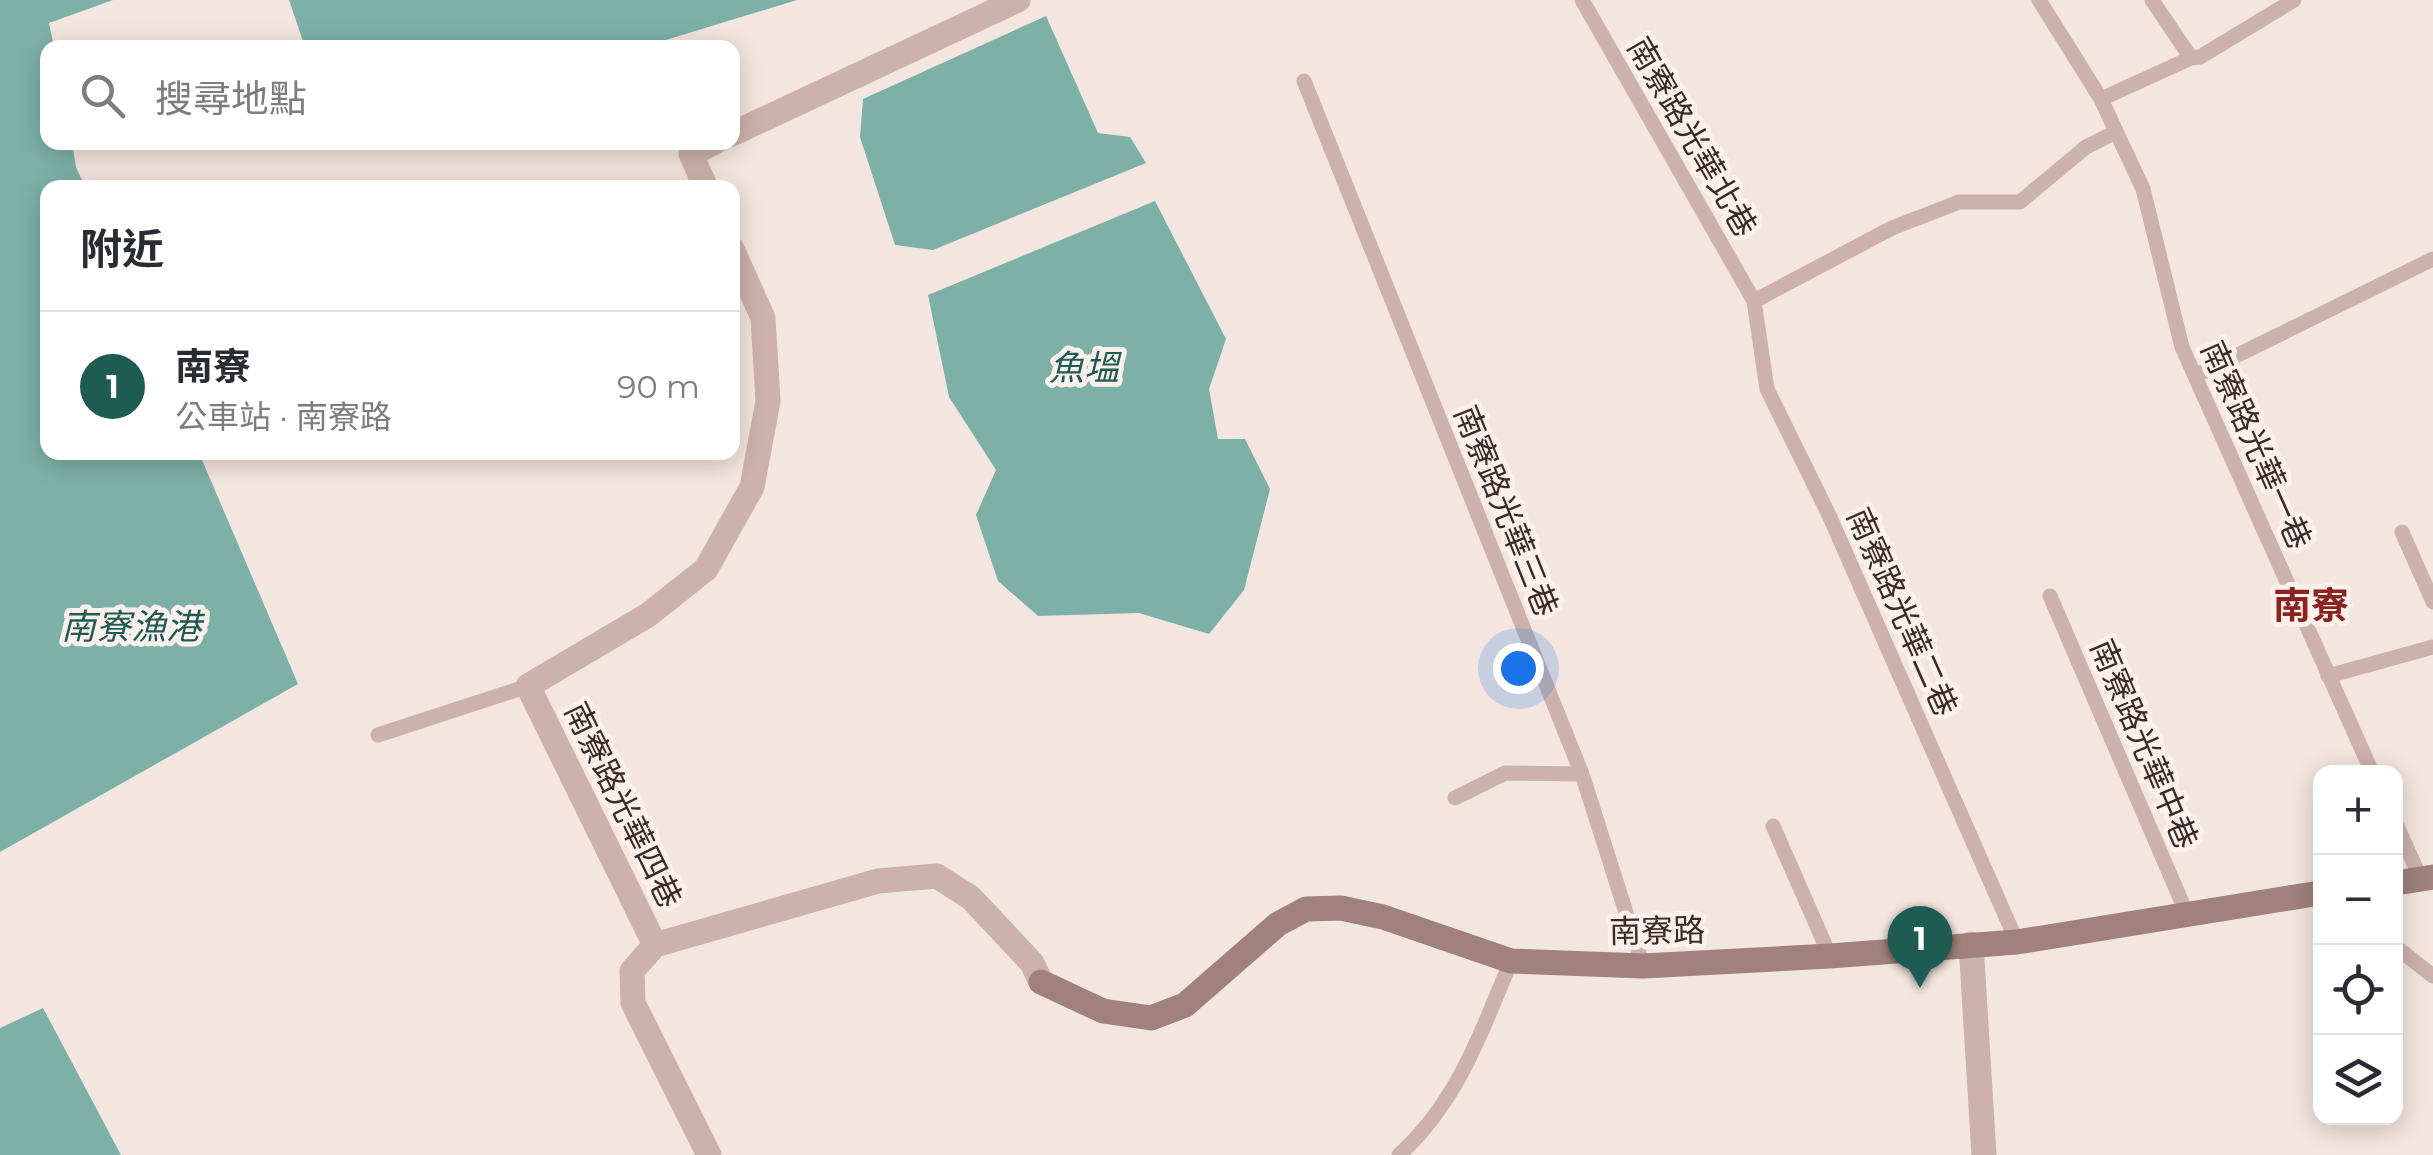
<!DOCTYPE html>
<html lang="zh-TW">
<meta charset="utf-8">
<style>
body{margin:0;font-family:Montserrat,"Noto Sans TC",sans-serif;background:#f7f7f7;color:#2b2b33}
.controls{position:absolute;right:30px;bottom:30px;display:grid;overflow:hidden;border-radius:20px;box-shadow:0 5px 25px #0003}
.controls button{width:90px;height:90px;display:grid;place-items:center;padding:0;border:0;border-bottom:2px solid #e1e1e2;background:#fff;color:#2b2b33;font:50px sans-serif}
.you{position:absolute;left:1518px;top:668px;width:35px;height:35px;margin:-25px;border:8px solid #fff;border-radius:50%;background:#1a73e8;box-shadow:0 0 0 15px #1a73e833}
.badge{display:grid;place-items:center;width:65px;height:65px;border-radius:50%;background:#1e5c53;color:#fff;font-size:32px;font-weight:700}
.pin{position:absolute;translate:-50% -82px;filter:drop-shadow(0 2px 5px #0008)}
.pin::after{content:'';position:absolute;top:52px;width:35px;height:30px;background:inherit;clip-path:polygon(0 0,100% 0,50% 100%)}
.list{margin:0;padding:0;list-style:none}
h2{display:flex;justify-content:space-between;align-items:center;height:130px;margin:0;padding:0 40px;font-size:42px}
h2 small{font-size:32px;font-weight:400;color:#7c7c81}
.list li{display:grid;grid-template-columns:65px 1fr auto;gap:30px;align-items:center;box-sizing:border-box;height:150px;padding:0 40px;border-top:2px solid #e1e1e2}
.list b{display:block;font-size:38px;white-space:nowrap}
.list p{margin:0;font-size:32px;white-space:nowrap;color:#7c7c81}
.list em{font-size:32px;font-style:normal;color:#7c7c81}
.icon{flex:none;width:55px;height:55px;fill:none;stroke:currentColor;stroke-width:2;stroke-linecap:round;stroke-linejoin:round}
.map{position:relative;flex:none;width:2433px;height:1155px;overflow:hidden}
.search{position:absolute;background:#fff;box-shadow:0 5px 25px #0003;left:40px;top:40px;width:700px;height:110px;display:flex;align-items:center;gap:25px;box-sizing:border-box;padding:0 35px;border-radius:20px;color:#7c7c81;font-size:38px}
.panel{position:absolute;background:#fff;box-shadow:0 5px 25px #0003;left:40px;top:180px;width:700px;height:280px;border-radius:20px}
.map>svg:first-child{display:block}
</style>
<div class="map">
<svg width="2433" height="1155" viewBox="0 0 2433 1155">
<rect width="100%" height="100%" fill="#f3e5df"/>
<!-- water -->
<path fill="#7db1a8" d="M0 0H113L49 23 54 47 48 48V142L72 143 76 167 85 187 48 188V452L199 453 298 684 0 852Z
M289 0H797L643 47H305Z
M1046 16 1098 133 1130 137 1146 163 933 250 895 245 860 137 863 99Z
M1155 201 1226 339 1209 389 1218 439H1245L1270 489 1244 590 1209 634 1139 613 1038 616 998 581 976 515 996 470 949 397 928 295Z
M43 1008 121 1155H0V1028Z"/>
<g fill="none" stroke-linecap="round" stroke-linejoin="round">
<!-- lane -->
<path stroke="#ccb2aa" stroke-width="15" d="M1582 0 1754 301 1767 389 1829 515 2017 942
M2039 0 2101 99 2143 189 2182 347 2372 772
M2152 0 2191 58
M1304 81 1582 774 1643 966
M2101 99 2191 58 2200 57 2294 0
M1754 301 1892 228 1959 202H2020L2086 147 2116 132
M2195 376 2433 259
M2402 532 2433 602
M2050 596 2187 914
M2328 676 2433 647
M378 735 528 686
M1455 798 1505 773 1582 774
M2396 824 2421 879
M1773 826 1830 956
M2396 947 2433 976
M1399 1155C1458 1101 1481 1033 1511 961"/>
<!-- street -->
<path stroke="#ccb2aa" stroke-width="25" d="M732 134 1018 0
M706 188 691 154 715 142
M732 249 763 318 768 401 752 487 706 569 648 615 528 686 655 945 878 881 937 876 971 898 1032 963 1041 982
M1971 944 1984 1155
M655 945 632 971 633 1003 709 1155"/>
<!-- secondary -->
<path stroke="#a0817b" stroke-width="25" d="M2396 883 2433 877
M1041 982 1103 1011 1151 1018 1185 1005 1278 924 1306 909 1341 908 1383 917 1511 961 1643 966 1830 956 2017 942 2320 893"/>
</g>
<g text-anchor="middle" stroke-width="10" stroke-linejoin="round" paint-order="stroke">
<!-- street labels -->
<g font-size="32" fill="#392b2a" stroke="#fbf0ec">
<text transform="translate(1692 137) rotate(60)" y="11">南寮路光華北巷</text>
<text transform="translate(2256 445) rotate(66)" y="11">南寮路光華一巷</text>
<text transform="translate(1506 511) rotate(68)" y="11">南寮路光華三巷</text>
<text transform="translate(1902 612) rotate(66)" y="11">南寮路光華二巷</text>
<text transform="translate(2144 744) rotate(67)" y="11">南寮路光華中巷</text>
<text transform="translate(623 805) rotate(64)" y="11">南寮路光華四巷</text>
<text transform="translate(1657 931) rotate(-1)" y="11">南寮路</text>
</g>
<!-- water labels -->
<g font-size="35" font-style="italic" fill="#1e5c53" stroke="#fbf0ec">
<text x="1084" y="380">魚塭</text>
<text x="131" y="639">南寮漁港</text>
</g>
<!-- quarter labels -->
<g font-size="38" font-weight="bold" fill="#8b2320" stroke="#fbf0ec">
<text x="2311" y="619">南寮</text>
</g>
</g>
</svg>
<div class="controls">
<button>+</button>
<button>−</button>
<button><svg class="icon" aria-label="locate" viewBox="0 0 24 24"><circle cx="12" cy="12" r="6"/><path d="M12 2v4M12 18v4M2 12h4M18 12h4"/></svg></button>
<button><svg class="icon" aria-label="layers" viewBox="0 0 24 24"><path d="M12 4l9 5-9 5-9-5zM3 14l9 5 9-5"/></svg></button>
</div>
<div class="you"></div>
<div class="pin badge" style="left:1920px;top:988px">1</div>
<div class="search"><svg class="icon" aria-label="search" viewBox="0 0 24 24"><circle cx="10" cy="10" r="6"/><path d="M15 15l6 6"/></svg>搜尋地點</div>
<section class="panel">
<h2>附近<small></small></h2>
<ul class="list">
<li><span class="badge">1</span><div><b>南寮</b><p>公車站 · 南寮路</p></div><em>90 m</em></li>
</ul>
</section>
</div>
